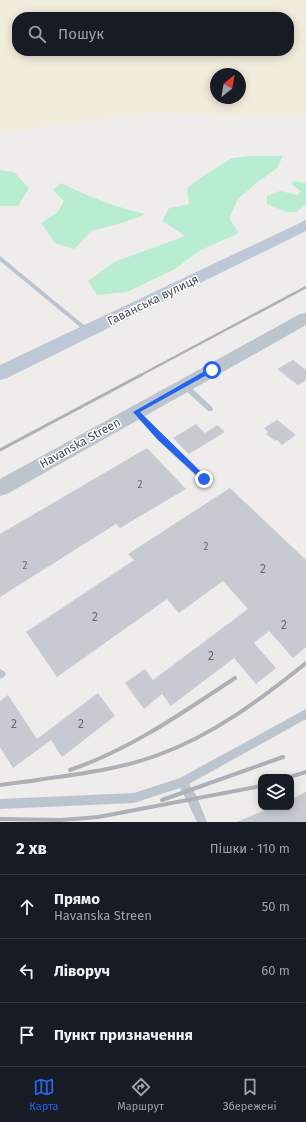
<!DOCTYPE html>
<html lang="uk">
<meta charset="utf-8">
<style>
body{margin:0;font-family:"Fira Sans",sans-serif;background:#20242c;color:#f1f3f6}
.controls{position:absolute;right:12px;bottom:12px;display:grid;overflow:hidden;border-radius:8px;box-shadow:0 2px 10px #0003}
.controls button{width:36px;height:36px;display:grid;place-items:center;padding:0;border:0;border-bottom:1px solid #363941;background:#171b24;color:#f1f3f6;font:20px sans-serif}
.compass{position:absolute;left:210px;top:68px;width:36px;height:36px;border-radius:50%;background:#171b24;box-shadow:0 2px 10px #0003;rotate:31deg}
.stop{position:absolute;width:12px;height:12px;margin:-9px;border:3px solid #2563eb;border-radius:50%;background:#fff}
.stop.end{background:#2563eb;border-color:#fff;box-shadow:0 1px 4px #0008}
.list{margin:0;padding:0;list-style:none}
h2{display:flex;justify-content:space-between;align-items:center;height:52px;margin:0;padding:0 16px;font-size:17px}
h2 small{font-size:13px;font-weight:400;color:#9ea1a6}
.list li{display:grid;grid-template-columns:26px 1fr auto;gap:12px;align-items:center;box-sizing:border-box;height:64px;padding:0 16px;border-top:1px solid #363941}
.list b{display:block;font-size:15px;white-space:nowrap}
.list p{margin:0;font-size:13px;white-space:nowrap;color:#9ea1a6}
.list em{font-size:13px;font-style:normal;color:#9ea1a6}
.icon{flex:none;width:22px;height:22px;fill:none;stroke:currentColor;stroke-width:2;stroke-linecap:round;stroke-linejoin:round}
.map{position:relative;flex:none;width:306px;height:822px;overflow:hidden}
.search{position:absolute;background:#171b24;box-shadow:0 2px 10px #0003;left:12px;right:12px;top:12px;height:44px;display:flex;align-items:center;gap:10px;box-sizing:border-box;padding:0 14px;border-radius:16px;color:#9ea1a6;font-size:15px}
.sheet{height:244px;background:#171b24}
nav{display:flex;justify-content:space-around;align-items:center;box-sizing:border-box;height:56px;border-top:1px solid #363941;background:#171b24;font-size:11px;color:#9ea1a6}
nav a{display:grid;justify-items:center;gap:2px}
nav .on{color:#2563eb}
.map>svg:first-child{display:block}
</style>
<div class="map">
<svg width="306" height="822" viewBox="0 0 306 822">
<rect width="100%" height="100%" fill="#efecec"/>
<!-- green -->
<path fill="#b9edd2" d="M251 156H283L277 168 259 181 238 199 229 218 239 233 199 251 175 269 127 292 97 295 88 281 114 262 185 236 162 221 169 208 189 204 187 188 203 176 232 158Z
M0 170 14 172 29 188 18 206H0Z
M294 181 306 183V205L296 212H287L267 204V196L280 191 298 195 301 191 291 184Z
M61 183C89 197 115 207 146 214L122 223 91 231 74 249 55 243 41 223 58 212 64 201 53 190Z"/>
<!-- sand -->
<path fill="#f1ecdb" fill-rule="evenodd" d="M0 0H306V115L291 117 150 113 9 132H0ZM17 17H289V51H17ZM216 74H240V98H216Z"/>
<!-- building -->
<path fill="#c8cad2" d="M293 360 306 370V380L298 385 277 369Z
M277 420 296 435 282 445 277 440 275 441 266 434 268 432 264 428Z
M196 424 205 433 217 425 225 432 189 454 173 438Z
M147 448 186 489 120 528 116 524 0 597V534Z
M230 488 306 560V647L293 658 269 631 254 643 276 668 256 684 234 658 171 706 162 694 144 709 125 683 145 669 153 680 248 609 223 581 179 613 167 599 57 677 26 632 134 560 128 554Z
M98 693 115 716 62 757 51 740 13 768 0 747V701L8 695 37 739Z
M306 792V822H237L272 807H291V799Z"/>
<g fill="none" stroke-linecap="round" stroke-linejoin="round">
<!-- service -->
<path fill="#bcc5ce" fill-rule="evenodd" d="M0 256 90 330 91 331 90 332H86L0 261Z
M182 383H186L212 407 213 409 212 411H208L182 387 181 385Z
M136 409 138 410 164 436 207 477 208 479 207 481 204 482 201 481 158 440 134 414 132 412Z
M0 669 4 671 6 674 4 677 0 679Z
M306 709V719L189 784 196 795 207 822H197L188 803 180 788 134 803 0 809V799L134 793 180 778Z"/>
<!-- tertiary -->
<path fill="#bcc5ce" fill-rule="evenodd" d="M306 313V325L7 494 0 496V479L300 314Z"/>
<!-- secondary -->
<path fill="#bec7d5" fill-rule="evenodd" d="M306 220V231L7 378 0 380V365Z"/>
<!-- rail-far2 -->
<path stroke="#aeb0b6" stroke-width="2.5" d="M139 376 306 287"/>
<!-- rail-far1 -->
<path stroke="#aeb0b6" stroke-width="3" d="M0 450 141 375"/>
<!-- rail -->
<path stroke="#aeb0b6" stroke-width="4" d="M70 770C131 749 182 713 235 678
M290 777 306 772
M24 782C68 775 115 771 158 755 213 735 260 700 306 663
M0 785 30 781
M162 800 283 757
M0 819 61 820 98 817 261 786"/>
</g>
<!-- route -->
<path fill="#2563eb" d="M212 367 214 368V371L140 412 206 477V481L204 482 158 440 133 412Z"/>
<g text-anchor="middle" stroke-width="3" stroke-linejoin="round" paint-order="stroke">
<!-- number labels -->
<g font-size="10" fill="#656c77">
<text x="140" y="488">2</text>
<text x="206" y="550">2</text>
<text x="25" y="569">2</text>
</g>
<!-- street labels -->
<g font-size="12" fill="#444d59" stroke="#fff">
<text transform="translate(153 300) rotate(-26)" y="4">Гаванська вулиця</text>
<text transform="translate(80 443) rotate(-29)" y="4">Havanska Streen</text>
</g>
<!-- near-number labels -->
<g font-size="12" fill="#656c77">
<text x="263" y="573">2</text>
<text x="95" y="621">2</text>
<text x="284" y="629">2</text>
<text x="211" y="660">2</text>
<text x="14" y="728">2</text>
<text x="81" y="728">2</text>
</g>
</g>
</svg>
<div class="controls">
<button><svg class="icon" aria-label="layers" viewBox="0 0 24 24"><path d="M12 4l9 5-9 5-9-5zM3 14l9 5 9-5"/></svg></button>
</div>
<svg class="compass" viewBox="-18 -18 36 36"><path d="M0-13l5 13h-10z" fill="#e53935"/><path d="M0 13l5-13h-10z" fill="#9ea1a6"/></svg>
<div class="stop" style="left:212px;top:370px"></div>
<div class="stop end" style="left:204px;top:479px"></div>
<div class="search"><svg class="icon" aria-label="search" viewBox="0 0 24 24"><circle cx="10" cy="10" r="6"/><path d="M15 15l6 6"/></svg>Пошук</div>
</div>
<section class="sheet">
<h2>2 хв<small>Пішки · 110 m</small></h2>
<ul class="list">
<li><svg class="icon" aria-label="ahead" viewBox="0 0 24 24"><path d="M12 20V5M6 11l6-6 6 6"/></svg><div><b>Прямо</b><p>Havanska Streen</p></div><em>50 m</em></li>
<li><svg class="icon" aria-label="left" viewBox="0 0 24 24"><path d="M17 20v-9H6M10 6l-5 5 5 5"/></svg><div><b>Ліворуч</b></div><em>60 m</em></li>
<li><svg class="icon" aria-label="arrive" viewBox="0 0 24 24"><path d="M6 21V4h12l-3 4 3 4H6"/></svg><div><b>Пункт призначення</b></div></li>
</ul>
</section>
<nav>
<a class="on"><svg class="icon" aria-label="map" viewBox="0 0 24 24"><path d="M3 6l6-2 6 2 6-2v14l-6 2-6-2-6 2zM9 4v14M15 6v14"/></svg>Карта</a>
<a><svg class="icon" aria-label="directions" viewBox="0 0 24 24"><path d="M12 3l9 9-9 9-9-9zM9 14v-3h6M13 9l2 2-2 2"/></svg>Маршрут</a>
<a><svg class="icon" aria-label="saved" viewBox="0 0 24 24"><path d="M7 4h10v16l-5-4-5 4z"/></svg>Збережені</a>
</nav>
